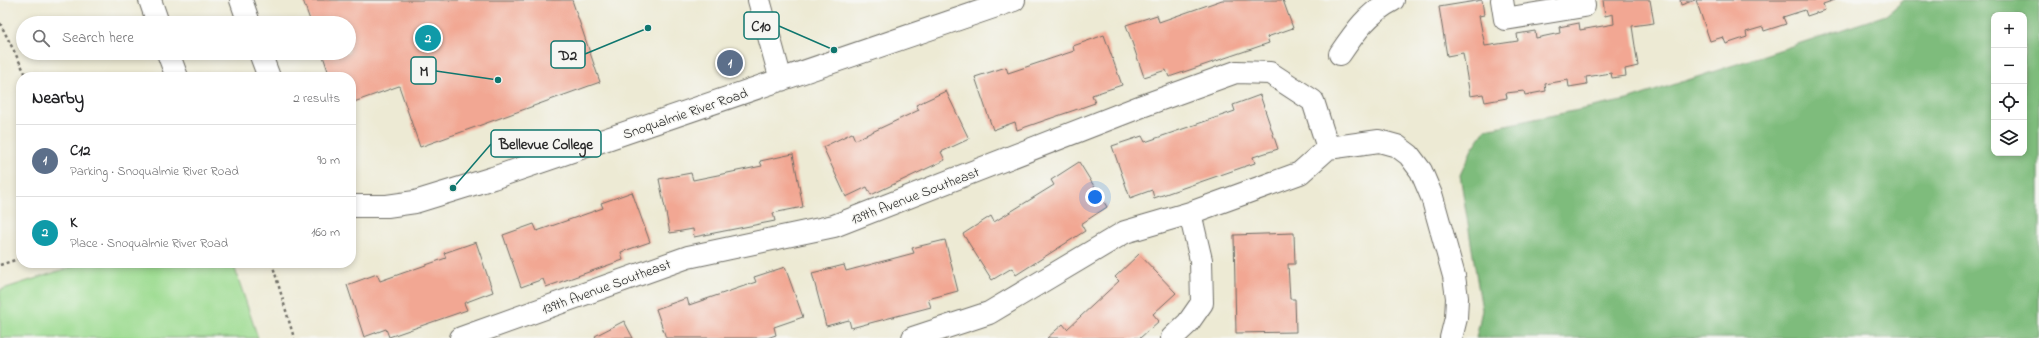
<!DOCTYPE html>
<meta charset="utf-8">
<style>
body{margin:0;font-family:"Indie Flower",sans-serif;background:#f2f2f2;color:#202124}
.controls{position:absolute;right:12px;top:12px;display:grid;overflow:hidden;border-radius:8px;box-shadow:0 2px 6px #0003}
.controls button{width:36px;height:36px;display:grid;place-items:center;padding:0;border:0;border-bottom:1px solid #e0e0e0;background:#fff;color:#202124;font:20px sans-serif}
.you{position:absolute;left:1095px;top:197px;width:14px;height:14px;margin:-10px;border:3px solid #fff;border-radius:50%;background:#1a73e8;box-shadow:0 0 0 6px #1a73e833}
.badge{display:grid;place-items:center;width:26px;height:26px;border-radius:50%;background:#1a73e8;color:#fff;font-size:13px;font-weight:700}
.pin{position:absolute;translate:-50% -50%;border:2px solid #fff;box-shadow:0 1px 4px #0006}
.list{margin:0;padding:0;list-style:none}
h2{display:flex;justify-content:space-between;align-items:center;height:52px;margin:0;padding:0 16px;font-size:17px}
h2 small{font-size:13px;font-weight:400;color:#757577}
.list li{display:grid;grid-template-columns:26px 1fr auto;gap:12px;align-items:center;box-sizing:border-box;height:72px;padding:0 16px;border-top:1px solid #e0e0e0}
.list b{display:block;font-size:15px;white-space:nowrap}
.list p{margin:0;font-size:13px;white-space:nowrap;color:#757577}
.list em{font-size:13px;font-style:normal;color:#757577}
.icon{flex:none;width:22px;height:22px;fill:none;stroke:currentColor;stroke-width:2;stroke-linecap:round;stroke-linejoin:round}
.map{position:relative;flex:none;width:2039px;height:338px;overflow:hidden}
.search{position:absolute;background:#fff;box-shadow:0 2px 6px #0003;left:16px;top:16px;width:340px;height:44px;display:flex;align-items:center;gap:10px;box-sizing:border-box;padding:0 14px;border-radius:22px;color:#757577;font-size:15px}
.panel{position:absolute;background:#fff;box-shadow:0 2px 6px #0003;left:16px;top:72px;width:340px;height:196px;border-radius:16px}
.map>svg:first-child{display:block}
</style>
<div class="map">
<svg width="2039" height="338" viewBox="0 0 2039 338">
<rect width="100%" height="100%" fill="#f6f6f2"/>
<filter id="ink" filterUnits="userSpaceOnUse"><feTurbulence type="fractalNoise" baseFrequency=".025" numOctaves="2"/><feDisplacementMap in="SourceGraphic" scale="8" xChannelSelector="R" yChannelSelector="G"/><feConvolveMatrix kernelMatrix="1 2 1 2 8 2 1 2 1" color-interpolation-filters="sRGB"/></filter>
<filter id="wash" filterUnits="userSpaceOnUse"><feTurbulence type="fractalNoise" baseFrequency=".012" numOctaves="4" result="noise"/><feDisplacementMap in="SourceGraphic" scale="16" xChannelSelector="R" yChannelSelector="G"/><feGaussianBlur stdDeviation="0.9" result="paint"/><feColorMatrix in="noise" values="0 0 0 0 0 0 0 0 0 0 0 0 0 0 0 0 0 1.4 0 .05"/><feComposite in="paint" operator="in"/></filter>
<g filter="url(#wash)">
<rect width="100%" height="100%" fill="#edead4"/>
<!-- green -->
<path fill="#9ddc91" stroke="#64845e" d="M84 263H233L258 338H0V290Z"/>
<!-- forest -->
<path fill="#7ebc7b" stroke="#547453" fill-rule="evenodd" d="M1904 0H2039V338H1476L1482 310 1460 175 1472 149 1486 129 1627 100 1886 15ZM1994 15H2024V153H1994Z"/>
<g id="blocks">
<!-- building -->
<path fill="#f2a793" d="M303 0H572L600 82 420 147 399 86 351 103V77H330L322 53H349V23H311Z
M1222 0H1283L1293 28 1267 37 1269 43 1169 77 1166 70 1144 77 1126 25 1157 15 1159 22Z
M1482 0 1484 15 1479 16 1485 46 1518 41 1517 34 1535 31 1536 38 1560 33 1559 27 1579 23 1580 30 1614 24 1613 14 1605 16 1603 0H1650L1654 23 1632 26 1638 66 1625 69 1626 76 1612 78 1611 73 1586 77 1587 84 1569 87 1568 80 1545 84 1546 91 1525 95 1524 91 1506 93 1507 98 1485 102 1483 94 1470 96 1463 53 1447 56 1439 7Z
M1680 0H1695L1681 5Z
M1696 0H1835L1823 4 1825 10 1807 16 1805 10 1783 17 1786 24 1764 31 1763 27 1746 32 1747 37 1726 44 1723 37 1710 41Z
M1104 35 1122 85 1092 95 1095 103 1017 130 1015 122 993 130 975 77 1006 67 1008 73 1074 51 1073 46Z
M946 91 969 139 941 152 945 160 871 195 867 187 846 197 823 147 852 133 855 140 919 110 916 105Z
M1260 95 1278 149 1253 157 1255 163 1154 198 1152 190 1130 198 1112 146 1142 136 1145 142 1235 111 1233 105Z
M793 154 803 207 773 213 775 221 694 237 693 229 670 233 659 179 691 173 693 180 762 166 760 161Z
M1079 162 1107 207 1081 224 1085 231 1016 275 1012 268 992 280 963 234 991 216 994 222 1054 185 1051 180Z
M632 192 650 242 621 252 623 260 546 287 543 279 521 287 503 235 534 224 537 231 603 208 601 203Z
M1294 233 1295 264H1288L1290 299H1295L1296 332 1236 333 1234 235Z
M945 240 958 291 928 299 931 307 851 328 849 320 826 326 812 273 844 265 846 271 914 253 912 248Z
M476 242 493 292 464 303 467 310 389 337 386 329 364 337 347 285 377 274 380 281 446 258 444 253Z
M1139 254 1176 293 1153 314 1159 321 1140 338H1047L1063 324 1067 329 1119 281 1115 277Z
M785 267 803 317 774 327 776 335 767 338H666L656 309 687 298 689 305 756 282 754 277Z
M624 321 633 338H596L595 336Z"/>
</g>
</g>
<g filter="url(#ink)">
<use href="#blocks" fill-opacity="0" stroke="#6f6e66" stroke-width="1"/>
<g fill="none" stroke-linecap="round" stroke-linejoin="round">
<!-- minor casing -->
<g stroke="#6f6e66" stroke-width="24">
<path id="minor" d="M150 0 158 23
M241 0 249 23
M759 0 781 80
M1502 0 1505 19 1584 6 1583 0
M168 53 177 77
M260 53 269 77
M1340 54C1355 32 1368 13 1393 0
M1328 148 1379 141 1397 146 1409 155 1421 171 1432 197 1454 276 1457 298 1456 318 1451 338
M351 206H387L415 202 493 178 1014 0
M461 338 688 257 834 226 1142 106 1236 72 1270 73 1313 101 1328 148 1300 173 1190 213 1125 232 989 313 913 338
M1172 338 1188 323 1202 303 1201 260 1190 213"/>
</g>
<!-- path -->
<path stroke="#6f6e66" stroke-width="2.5" stroke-dasharray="3 3" stroke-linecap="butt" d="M0 23 27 77
M272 263 294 338
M0 265 21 258"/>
<!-- minor -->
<use href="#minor" stroke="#fff" stroke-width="22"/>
</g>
</g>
<g text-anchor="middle" stroke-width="3" stroke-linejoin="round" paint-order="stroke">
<!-- street labels -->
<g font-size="14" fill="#2b2b2b" stroke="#f6f6f2">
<text transform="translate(685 113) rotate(-19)" y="5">Snoqualmie River Road</text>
<text transform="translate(915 195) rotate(-21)" y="5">139th Avenue Southeast</text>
<text transform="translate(606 286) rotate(-20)" y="5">139th Avenue Southeast</text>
</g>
</g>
<!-- callouts -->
<path fill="none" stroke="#0f766e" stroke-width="1.5" d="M834 50L779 26M648 28L585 54M498 80L436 71M453 188L491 144"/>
<g fill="#0f766e" stroke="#f6f6f2" stroke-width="1.5">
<circle cx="834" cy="50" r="4"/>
<circle cx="648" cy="28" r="4"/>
<circle cx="498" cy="80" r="4"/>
<circle cx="453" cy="188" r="4"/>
</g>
<g fill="#f6f6f2" stroke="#0f766e" stroke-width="1.5">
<rect x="744" y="12" width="35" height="27" rx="4"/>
<rect x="551" y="41" width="34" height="27" rx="4"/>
<rect x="411" y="57" width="25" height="27" rx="4"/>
<rect x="491" y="130" width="110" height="27" rx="4"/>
</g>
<g font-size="15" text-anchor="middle" font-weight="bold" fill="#2b2b2b">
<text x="761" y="31">C10</text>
<text x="568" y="60">D2</text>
<text x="424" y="76">M</text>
<text x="546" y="149">Bellevue College</text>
</g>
</svg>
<div class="controls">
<button>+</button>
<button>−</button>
<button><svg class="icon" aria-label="locate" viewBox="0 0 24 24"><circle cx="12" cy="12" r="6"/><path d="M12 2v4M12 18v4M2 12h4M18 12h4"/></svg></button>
<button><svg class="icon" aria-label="layers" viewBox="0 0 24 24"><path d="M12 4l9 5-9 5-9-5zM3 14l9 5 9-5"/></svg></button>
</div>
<div class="you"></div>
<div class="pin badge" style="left:730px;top:63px;background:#5c6f8a">1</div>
<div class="pin badge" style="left:428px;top:38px;background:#0f9aa8">2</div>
<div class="search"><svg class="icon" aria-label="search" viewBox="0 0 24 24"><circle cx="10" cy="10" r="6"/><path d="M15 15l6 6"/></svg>Search here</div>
<section class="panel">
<h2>Nearby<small>2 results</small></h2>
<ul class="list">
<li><span class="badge" style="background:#5c6f8a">1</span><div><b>C12</b><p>Parking · Snoqualmie River Road</p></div><em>90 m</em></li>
<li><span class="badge" style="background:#0f9aa8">2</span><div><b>K</b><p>Place · Snoqualmie River Road</p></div><em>160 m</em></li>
</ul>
</section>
</div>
